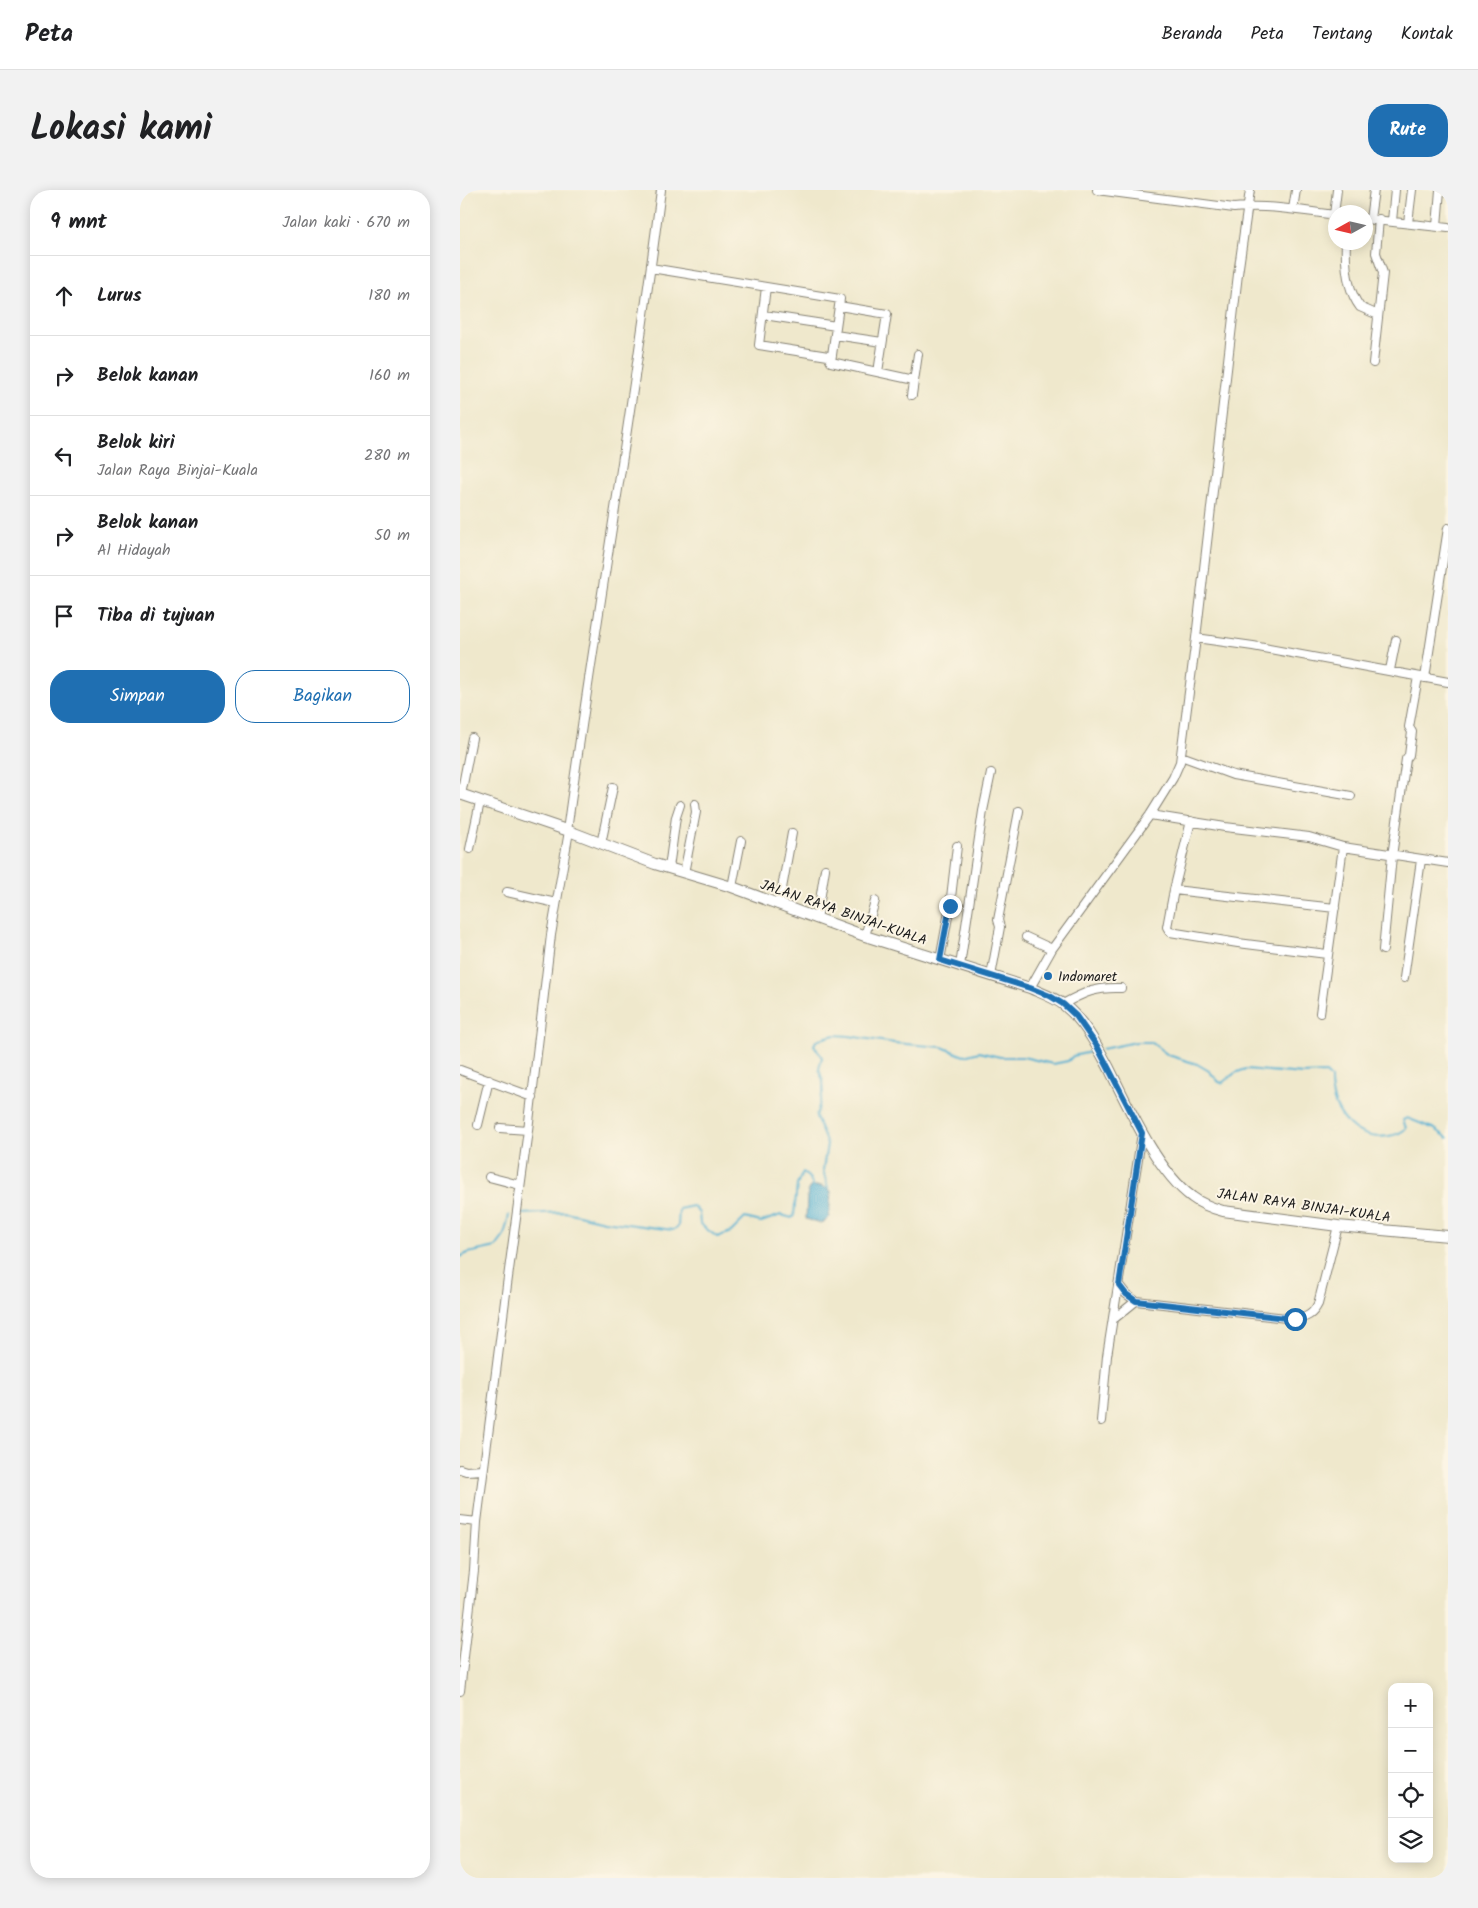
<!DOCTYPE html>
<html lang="id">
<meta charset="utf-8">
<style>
body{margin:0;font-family:Kalam,sans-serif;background:#f2f2f2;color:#202124}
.controls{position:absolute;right:15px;bottom:15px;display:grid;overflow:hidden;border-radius:10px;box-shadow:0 2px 12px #0003}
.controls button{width:45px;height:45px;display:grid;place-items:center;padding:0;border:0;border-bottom:1px solid #e0e0e0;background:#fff;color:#202124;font:25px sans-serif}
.compass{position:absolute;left:868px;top:15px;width:45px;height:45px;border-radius:50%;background:#fff;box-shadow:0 2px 12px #0003;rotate:262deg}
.stop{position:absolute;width:15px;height:15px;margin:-11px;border:4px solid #1f6fb2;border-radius:50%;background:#fff}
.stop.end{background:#1f6fb2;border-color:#fff;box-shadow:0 1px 5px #0008}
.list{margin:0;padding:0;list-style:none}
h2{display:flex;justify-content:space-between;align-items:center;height:65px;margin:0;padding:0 20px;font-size:21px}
h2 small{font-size:16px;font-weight:400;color:#757577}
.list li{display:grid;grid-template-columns:32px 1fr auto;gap:15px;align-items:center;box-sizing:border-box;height:80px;padding:0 20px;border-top:1px solid #e0e0e0}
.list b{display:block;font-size:19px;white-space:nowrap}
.list p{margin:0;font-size:16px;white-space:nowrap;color:#757577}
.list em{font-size:16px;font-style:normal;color:#757577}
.actions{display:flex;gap:10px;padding:15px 20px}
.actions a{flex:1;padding:11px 0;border:1px solid #1f6fb2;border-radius:20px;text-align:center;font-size:18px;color:#1f6fb2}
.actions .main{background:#1f6fb2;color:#fff}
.icon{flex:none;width:28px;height:28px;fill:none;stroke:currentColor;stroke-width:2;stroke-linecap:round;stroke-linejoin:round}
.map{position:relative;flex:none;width:988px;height:1688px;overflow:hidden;border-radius:20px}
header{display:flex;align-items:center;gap:30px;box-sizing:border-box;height:70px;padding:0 25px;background:#fff;border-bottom:1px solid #e0e0e0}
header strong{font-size:24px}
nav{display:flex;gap:28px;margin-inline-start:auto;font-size:18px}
.intro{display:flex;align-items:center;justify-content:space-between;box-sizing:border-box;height:120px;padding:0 30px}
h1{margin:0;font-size:35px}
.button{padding:12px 22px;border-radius:20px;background:#1f6fb2;color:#fff;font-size:18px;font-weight:700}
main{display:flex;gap:30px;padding:0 30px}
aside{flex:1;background:#fff;border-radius:20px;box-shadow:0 2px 12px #0003}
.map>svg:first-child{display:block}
</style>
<header>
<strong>Peta</strong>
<nav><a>Beranda</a><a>Peta</a><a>Tentang</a><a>Kontak</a></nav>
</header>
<div class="intro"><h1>Lokasi kami</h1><a class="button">Rute</a></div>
<main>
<aside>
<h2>9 mnt<small>Jalan kaki · 670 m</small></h2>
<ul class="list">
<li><svg class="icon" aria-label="ahead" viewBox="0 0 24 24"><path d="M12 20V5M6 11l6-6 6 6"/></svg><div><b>Lurus</b></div><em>180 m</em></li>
<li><svg class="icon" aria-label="right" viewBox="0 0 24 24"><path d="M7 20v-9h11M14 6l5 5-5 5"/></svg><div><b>Belok kanan</b></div><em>160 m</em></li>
<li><svg class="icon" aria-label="left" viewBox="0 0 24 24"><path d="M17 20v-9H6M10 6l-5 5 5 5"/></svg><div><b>Belok kiri</b><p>Jalan Raya Binjai-Kuala</p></div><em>280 m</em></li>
<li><svg class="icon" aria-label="right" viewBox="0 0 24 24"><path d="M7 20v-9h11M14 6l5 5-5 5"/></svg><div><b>Belok kanan</b><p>Al Hidayah</p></div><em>50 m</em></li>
<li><svg class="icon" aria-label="arrive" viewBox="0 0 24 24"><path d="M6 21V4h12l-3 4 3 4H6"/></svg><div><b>Tiba di tujuan</b></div></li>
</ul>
<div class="actions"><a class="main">Simpan</a><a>Bagikan</a></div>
</aside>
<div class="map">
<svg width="988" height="1688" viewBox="0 0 988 1688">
<rect width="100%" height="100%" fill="#fcf5e5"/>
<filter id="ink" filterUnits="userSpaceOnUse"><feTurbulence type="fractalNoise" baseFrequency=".02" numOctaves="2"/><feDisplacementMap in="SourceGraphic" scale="10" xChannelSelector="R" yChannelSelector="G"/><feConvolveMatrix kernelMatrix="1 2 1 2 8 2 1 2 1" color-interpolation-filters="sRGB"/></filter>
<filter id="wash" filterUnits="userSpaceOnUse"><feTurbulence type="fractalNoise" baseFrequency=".0096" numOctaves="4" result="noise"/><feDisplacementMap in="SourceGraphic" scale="20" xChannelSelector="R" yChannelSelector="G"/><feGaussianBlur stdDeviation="1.12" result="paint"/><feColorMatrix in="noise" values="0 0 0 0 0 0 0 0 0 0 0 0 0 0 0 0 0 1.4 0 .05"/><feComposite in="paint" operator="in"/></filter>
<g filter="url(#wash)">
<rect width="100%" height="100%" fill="#efe8cc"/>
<!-- water -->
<path fill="#54b0d2" stroke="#386677" d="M353 996H362L371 1001 369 1028 364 1032 359 1033 346 1029 347 1007 349 998Z"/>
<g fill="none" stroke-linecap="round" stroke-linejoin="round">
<!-- stream -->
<path stroke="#54b0d2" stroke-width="2" d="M642 859 676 852H691L708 865 737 874 749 881 759 892 762 893 775 883 786 879 843 884 866 883 871 888C870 921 894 952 929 946 935 945 942 943 946 938L943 930 947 928 975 939 988 948
M367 999 368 998 363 980 367 954 356 927 363 901V892L359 879 362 867 354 855 356 851 367 847 375 845 389 846 434 853 482 857 504 866 519 862 540 867H563L593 874 608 871 613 866 635 861
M61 1024 106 1022 144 1031 213 1040 218 1037 219 1019 233 1016 239 1023 240 1034 257 1047 271 1042 285 1028 301 1032 321 1025 332 1028 334 1025 337 995 343 982 350 989 353 996
M0 1067 8 1063 36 1057 44 1046 49 1025"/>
</g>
</g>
<g filter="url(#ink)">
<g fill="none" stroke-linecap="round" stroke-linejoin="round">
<!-- street casing -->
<g stroke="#868274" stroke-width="10">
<path id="street" d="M637 0 774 18C808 14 842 21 876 25
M833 19 836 0
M874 25 877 0
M906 29 988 38
M910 29 914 0
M932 31 935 0
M948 33 952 0
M977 36 980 0
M886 52C885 73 887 100 900 117L918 125
M191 78 380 109 371 172
M306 97 299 155 368 166 371 172 454 190
M379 116 427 124 418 182
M304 125 376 136
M375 145 422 152
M913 173 923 83 916 63 919 29
M452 205 458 164
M736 448 793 456 988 492
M930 480 936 450
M965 488 988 338
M721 566 773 585 891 606
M1 605 12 548
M690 625 765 637 849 647 883 657 988 673
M731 631 714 700 875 718
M107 641C136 427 174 214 201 0
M141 654 153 597
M10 659 20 612
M209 678 216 627 220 615
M224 683 236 622 235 614
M272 697 281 651
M714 700 707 737 710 742 778 753 867 764
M47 702 96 713
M319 715 332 643
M357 729 365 679
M405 746 415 711
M566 747 592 759
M923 760 932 666 946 569 949 565 952 542 949 537 958 487
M480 770 490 716 497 656
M500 776 523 621 531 583
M531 786 540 737 538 730 559 621
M944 788 961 670
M570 798 592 759 690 625 713 588 720 572 736 448 778 84 790 0
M603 814C625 802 636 797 661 798
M860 823 883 657
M0 880 73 907
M18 935 29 890
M40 938 68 940
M29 987 60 995
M659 1095 666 1104 676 1111 835 1129C847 1128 853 1124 858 1114L878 1036
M655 1128 676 1111
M641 1231 647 1166 682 943
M0 1279 6 1281 23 1280
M0 1330 17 1332
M0 1501 14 1381 17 1332 47 1095 68 940 91 745 109 641"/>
</g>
<!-- secondary casing -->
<g stroke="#868274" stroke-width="12">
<path id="secondary" d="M0 604 109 641 195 674 272 697 405 746 570 798C581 803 594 807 604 815 624 831 636 854 648 876 667 914 697 982 732 1007 741 1014 752 1018 763 1021L878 1036 988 1046"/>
</g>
<!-- street -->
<use href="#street" stroke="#fff" stroke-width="8"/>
<!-- secondary -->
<use href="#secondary" stroke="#fff" stroke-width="10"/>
</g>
</g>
<g fill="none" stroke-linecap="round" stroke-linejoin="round" filter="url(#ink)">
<!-- route -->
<path stroke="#1f6fb2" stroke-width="6" d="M490 716 480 770 570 798 590 806 603 814 616 826 637 856 682 943 659 1095 666 1104 676 1111 835 1129"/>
</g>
<!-- markers -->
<circle fill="#1f6fb2" stroke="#fcf5e5" stroke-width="2" cx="588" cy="786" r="5"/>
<g text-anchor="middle" stroke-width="4" stroke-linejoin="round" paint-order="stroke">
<!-- street labels -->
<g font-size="14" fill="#1c1c1c" stroke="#fcf5e5">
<text transform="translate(384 722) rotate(19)" y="5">JALAN RAYA BINJAI-KUALA</text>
<text transform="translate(844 1015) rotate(8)" y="5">JALAN RAYA BINJAI-KUALA</text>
</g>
<!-- poi labels -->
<g font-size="14" fill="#1c1c1c" stroke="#fcf5e5" text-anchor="start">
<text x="598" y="791">Indomaret</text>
</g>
</g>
</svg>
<div class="controls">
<button>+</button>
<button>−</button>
<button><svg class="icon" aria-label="locate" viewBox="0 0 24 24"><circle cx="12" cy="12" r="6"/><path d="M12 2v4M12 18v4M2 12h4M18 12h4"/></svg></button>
<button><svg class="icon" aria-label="layers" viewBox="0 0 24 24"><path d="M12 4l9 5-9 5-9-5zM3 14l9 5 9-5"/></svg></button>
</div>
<svg class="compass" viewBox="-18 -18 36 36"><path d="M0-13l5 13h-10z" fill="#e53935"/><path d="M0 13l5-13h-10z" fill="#757577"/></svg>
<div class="stop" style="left:835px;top:1129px"></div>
<div class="stop end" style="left:490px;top:716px"></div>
</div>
</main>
